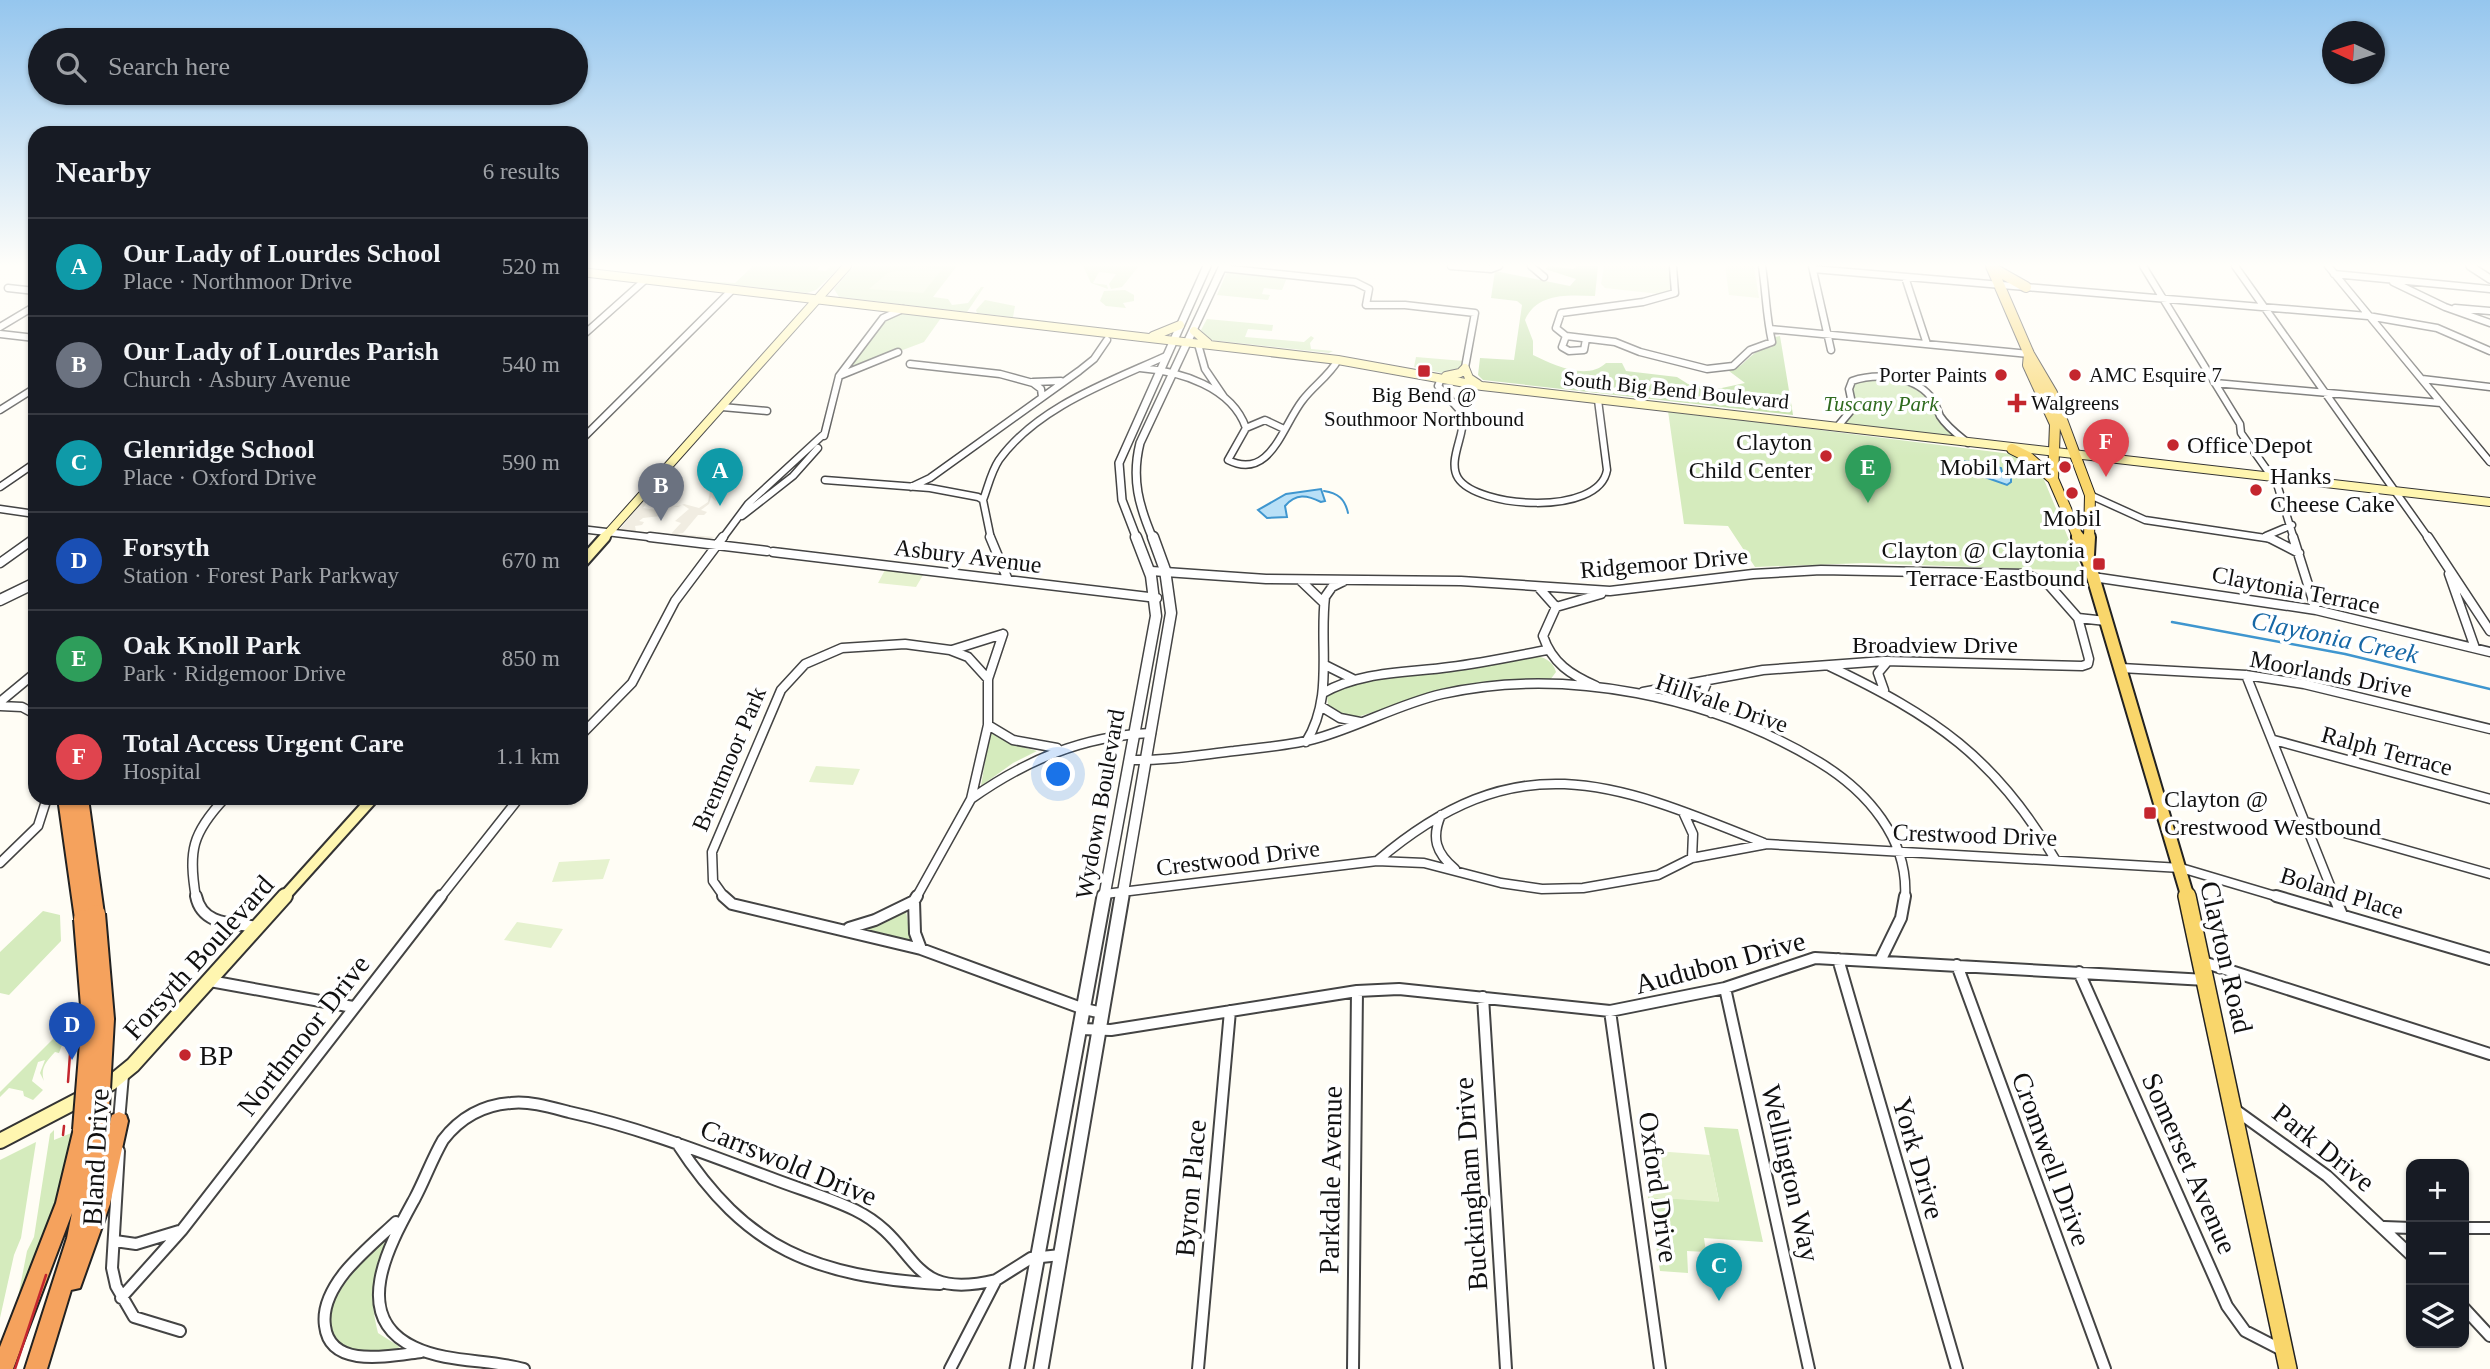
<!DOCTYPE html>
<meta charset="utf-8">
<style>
body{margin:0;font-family:"Times New Roman",serif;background:#242831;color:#f1f3f6}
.controls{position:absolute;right:21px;bottom:21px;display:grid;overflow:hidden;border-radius:14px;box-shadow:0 2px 5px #0004}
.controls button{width:63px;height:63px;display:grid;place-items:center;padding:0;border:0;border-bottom:2px solid #363941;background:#171b24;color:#f1f3f6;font:35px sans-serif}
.compass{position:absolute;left:2322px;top:21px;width:63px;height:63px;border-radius:50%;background:#171b24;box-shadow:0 2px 5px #0004;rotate:274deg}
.you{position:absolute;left:1059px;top:775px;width:24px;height:24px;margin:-18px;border:5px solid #fff;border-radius:50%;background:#1a73e8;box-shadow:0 0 0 10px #1a73e833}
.badge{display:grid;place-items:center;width:46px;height:46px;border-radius:50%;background:#db2777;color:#fff;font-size:23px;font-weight:700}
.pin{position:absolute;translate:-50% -58px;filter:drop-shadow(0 2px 4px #0008)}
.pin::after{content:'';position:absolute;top:37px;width:24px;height:21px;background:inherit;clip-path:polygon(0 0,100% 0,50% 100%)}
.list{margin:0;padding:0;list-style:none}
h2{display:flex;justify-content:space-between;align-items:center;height:91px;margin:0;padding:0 28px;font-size:30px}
h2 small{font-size:23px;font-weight:400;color:#9ea1a6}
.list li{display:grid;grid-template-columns:46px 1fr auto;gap:21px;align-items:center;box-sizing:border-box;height:98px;padding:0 28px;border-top:2px solid #363941}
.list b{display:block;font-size:26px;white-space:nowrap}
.list p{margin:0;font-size:23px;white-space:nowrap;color:#9ea1a6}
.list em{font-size:23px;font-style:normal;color:#9ea1a6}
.icon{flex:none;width:38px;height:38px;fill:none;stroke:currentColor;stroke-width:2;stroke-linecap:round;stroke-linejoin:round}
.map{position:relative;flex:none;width:2490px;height:1369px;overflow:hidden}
.search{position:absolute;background:#171b24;box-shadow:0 2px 5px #0004;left:28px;top:28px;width:560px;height:77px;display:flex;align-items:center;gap:18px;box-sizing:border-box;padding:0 24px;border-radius:38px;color:#9ea1a6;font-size:26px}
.panel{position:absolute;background:#171b24;box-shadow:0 2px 5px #0004;left:28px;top:126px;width:560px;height:679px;border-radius:21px}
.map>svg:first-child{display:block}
</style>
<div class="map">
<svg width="2490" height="1369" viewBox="0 0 2490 1369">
<rect width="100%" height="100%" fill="#fffdf5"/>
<!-- green -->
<path fill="#d5ebbd" d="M753 266H820L817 270 826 271 831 266H841L816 290 807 293 697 281 735 283Z
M854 266H957L933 297 948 299 952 305 968 303 979 288 975 296 981 287H984L967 312 839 297 834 289Z
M1083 266H1139L1122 287 1111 289 1109 284 1116 274 1099 272 1093 283 1107 285 1108 289 1091 283Z
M1228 270 1288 275 1282 290 1264 288 1262 294 1270 295 1268 300 1217 295Z
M1104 291 1125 290 1134 295V301L1123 303 1126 308 1106 306 1100 301Z
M985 300 1015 306 1013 317 1155 334 977 313 976 310Z
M900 313 941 318 924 342 855 368 848 366 886 318Z
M1207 319 1273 325 1272 331 1248 329 1245 337 1304 342 1311 336 1314 338 1310 343 1311 349 1333 351 1329 353 1210 340 1201 330Z
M1416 357 1464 361 1461 377 1414 367Z
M1861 377 1909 382 1929 394 1941 417 1968 444 1838 426 1852 409V381Z
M1668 411 2019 455 2042 475 2082 571 1864 563 1755 567 1728 526 1684 524Z
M1538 656C1547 659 1553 662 1556 672L1550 680 1450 689 1357 717 1334 712 1328 705 1327 695 1342 684 1459 670Z
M990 731 1019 746 1037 751 1013 763 981 786Z
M43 911 60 915 61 941 9 995 0 993V952Z
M906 911 911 941 866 930V928Z
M55 1027 82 1031V1037L62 1045 59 1053 55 1052C46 1062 40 1068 44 1081L40 1073 45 1060 38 1062 32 1081 43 1090 33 1100 24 1096 23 1091 9 1088 0 1097V1092L61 1031Z
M1704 1127 1738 1129 1763 1242 1704 1238 1706 1252 1687 1251 1688 1273 1660 1271 1648 1197 1719 1201Z
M54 1130V1140L74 1132 59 1202 15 1313 27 1251 34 1237 50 1134Z
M36 1142 21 1238 14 1255 0 1318V1160Z
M385 1241C376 1282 367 1288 378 1333L400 1347C390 1353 370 1351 357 1350 286 1342 360 1264 379 1242Z"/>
<!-- forest -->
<path fill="#b9dc9c" d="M1549 266 1573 269 1578 266H1598L1595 296C1569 295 1537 292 1525 320L1533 341V355C1553 365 1587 381 1606 363H1622L1626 371 1677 377 1688 384 1717 389 1745 383 1729 371C1750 365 1745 352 1772 347L1775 337 1780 336 1793 415 1483 380 1478 375 1480 358 1514 360 1522 305 1517 301 1491 298 1495 271 1570 286 1576 279 1545 269Z"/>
<!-- pitch -->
<path fill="#e6f2cf" d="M1604 266H1672L1673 291 1660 294 1605 288 1601 284Z
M1725 266H1754L1759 298 1729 295Z
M917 267 942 269 923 293 869 289 888 273Z
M885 570 923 575 916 587 878 583Z
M816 766 860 769 853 785 809 782Z
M610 859 603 879 552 882 559 862Z
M517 922 563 929 551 948 504 940Z
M1642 1150 1710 1155 1719 1202 1648 1197Z"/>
<!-- plaza -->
<path fill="#f1ede2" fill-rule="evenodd" d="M711 486 718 487V493H723L716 501 711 497 709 504 701 510 707 512 704 515H698L683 533 677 534 715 537 701 541 619 530 645 499 649 500 643 508 663 511 666 507 658 505 660 501 659 505 678 507 684 504 699 508 708 502ZM683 505 689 509 675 521 681 523 670 535 631 531H636L635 526 642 525 644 522 639 521 643 518 661 516 669 507Z"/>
<!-- water -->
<path fill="#b9e0f7" stroke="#3f96cf" stroke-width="2" d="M1952 461 1977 462 2001 468 2002 472 2011 477V482L2007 485 1979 475Z
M1321 489 1325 501 1321 502C1307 495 1296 493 1285 506L1287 517 1267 518 1258 510 1286 494Z"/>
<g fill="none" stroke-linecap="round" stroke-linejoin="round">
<!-- stream-far1 -->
<path stroke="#3f96cf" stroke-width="2" d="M1324 491C1338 493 1345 499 1348 513"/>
<!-- stream -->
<path stroke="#3f96cf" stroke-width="2.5" d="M2172 622 2345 654 2490 689"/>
<!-- minor-far2 casing -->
<g stroke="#444" stroke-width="9">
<path id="minor-far2" d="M1451 266 1491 269 1499 266
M1531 266 1544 277
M1673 266 1675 293 1643 302 1561 313 1556 328 1566 336 1615 342 1640 352 1707 369 1733 366 1750 350 1772 342C1766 316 1766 292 1762 266
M1812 266 1831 350
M2143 266 2240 424 2241 433 2277 484 2294 539
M2235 266 2429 539
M2328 266 2490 462
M1222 268 1355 282 1369 289 1366 305H1405L1475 313 1464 373
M1813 269 2368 316 2437 328 2490 351
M2334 274 2490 289
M1905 277 1927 344
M2393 282 2445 307 2490 323
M8 288 35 291
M2455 308 2490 311
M0 327 35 306
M1770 329 2029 354
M0 334 35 338
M1566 336 1562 347 1569 351 1584 350 1586 339
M581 337 645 280
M1198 344 1205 369 1224 397
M910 364 1000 374 1033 383 1041 389 1042 397
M1140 368C1180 371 1232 387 1246 428L1228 460C1270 481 1282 427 1302 401 1313 386 1329 376 1338 360
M839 376 883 318 903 309
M1441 379 1438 386 1463 414C1466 434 1447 460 1458 478 1477 508 1599 517 1607 470L1598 400
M2422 379 2490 387
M1033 382 1061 381
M2215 383 2441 403
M722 407 767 411
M0 410 35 388
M1838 426 1853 408 1849 389 1852 381C1876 373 1912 375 1930 396 1935 401 1937 409 1940 416 1947 427 1958 435 1968 443
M1246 428 1265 420 1284 429
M824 436 839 376 898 352
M581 440 732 290
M825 480 930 488 978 497 983 500 991 539
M0 487 35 463
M911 487 930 478 1079 371 1094 359 1107 340
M2090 495 2145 520 2272 539
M983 500C988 487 991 472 999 460 1037 407 1109 382 1166 356
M0 509 35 514
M742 516 793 476 818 448
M581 529 665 539
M2266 536 2292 525
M722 539 748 504 824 434"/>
</g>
<!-- minor-far1 casing -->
<g stroke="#444" stroke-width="11">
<path id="minor-far1" d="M650 537 767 551
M990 537 1008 580
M2268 537 2299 553
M2293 537 2316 610
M2428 537 2490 631
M773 552 1157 598
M0 563 35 538
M1151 571 1266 579 1461 581 1610 591 1753 574 1821 570 2026 574 2049 585 2078 618
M2449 574 2475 648
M2093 577 2316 610 2490 652
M1301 581 1324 603
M1540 589 1556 607
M952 650 1003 634
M1325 665 1353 679
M1829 666C1934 716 1995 757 2055 859
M2121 668 2246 675 2304 684 2490 729
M2246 675 2335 898
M1708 680 1701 697 1711 713
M1596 686C1571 675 1552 663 1543 636L1556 607 1601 594
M1884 690 1878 673 1888 661
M1643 692 1763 670 1884 661 2082 666 2088 664 2089 659 2078 618 2106 621
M1323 693C1361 671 1408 673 1450 667 1483 663 1515 656 1547 650
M0 702 35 673
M0 706 22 707 35 714
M1322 707 1340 718 1360 722
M988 725 1013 740 1057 748
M581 735 632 683 675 601 723 537
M2274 740 2490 799
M1306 742C1334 697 1319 647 1325 597L1332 587 1344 581
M1129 760C1165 761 1199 755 1234 751 1262 747 1291 746 1318 738 1360 726 1399 704 1442 694 1566 666 1712 697 1819 762 1867 791 1909 839 1905 898
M971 799C1026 760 1083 736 1151 733
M1683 812 1693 834 1692 858
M1441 815C1431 838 1436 853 1455 869
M2306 822 2490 874
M1377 861C1517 742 1611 781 1764 843
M0 863 38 826 47 798
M1105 894 1377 861 1424 863 1501 883 1542 889 1583 888 1658 875 1692 858 1767 844 2181 868 2282 898
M196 898C188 851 192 833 225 798
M440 898 519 798
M725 898 713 881 712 852 781 690 805 664 842 648 905 644 950 650 968 657 988 679
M916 898 971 799 988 725V679L1003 634"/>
</g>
<!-- minor casing -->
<g stroke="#444" stroke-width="14">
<path id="minor" d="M196 896C202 926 233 923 258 927
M723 896 732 904 921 949 1084 1009 1103 1013
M2276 896 2490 959
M2334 896 2342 915
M914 901 915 933 921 949
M849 928 875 920 914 901 917 896
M1838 959 1957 1369
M1880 961 1901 918 1905 896
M2203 962 2490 1054
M1957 965 2105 1369
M2079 972 2227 1306 2245 1331 2282 1350
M210 981 353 1007
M1725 988 1809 1369
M1483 997 1506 1369
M1610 1011 1660 1369
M1080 1029 1111 1030 1357 991 1399 989 1610 1011 1725 988 1815 958 2206 980
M2234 1109 2327 1176 2411 1255
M119 1121 123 1075
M677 1143C747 1251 815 1276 940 1284
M119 1151 112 1268 116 1286 134 1317 180 1331
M396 1222C379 1238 360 1254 345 1272 333 1287 322 1306 325 1326 330 1369 389 1356 421 1352
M2384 1227 2411 1228
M2464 1228H2490
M115 1241 136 1244 179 1231
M996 1280 1031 1258 1061 1255
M121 1298 182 1230 441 896
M2464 1308 2490 1336
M524 1369C489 1359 447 1363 414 1347 348 1316 391 1242 415 1198 425 1179 432 1159 443 1140 460 1118 483 1105 511 1103 530 1101 550 1107 569 1112 638 1127 704 1153 771 1178 799 1189 828 1197 855 1210 922 1243 904 1302 996 1280L950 1369
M1198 1369 1230 1011
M1353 1369 1357 991"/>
</g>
<!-- tertiary-far2 casing -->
<g stroke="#444" stroke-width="10">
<path id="tertiary-far2" d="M2470 266 2490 279
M1137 539 1122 500 1119 463 1207 266
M1153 539C1139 506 1131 479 1140 443L1223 266"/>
</g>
<!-- tertiary-far1 casing -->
<g stroke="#444" stroke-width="13">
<path id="tertiary-far1" d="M0 600 35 583
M1104 898 1156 616 1151 576 1136 537
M1122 898 1171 613 1165 570 1153 537"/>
</g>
<!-- tertiary casing -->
<g stroke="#444" stroke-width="17">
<path id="tertiary" d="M1017 1369 1104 896
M1041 1369 1122 896"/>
</g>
<!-- secondary-far2 casing -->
<g stroke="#333" stroke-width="10">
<path id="secondary-far2" d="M581 272 1338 360 1482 386 2490 502
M1194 331 1208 343
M1153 336 1180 325
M1446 376 1460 373 1465 368 1469 378 1478 384
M603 539 847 266"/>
</g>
<!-- secondary-far1 casing -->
<g stroke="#333" stroke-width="14">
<path id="secondary-far1" d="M581 564 605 537
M283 898 373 798"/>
</g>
<!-- secondary casing -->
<g stroke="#333" stroke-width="18">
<path id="secondary" d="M0 1141 111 1083 133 1065 285 896"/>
</g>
<!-- primary-far2 casing -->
<g stroke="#222" stroke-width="12">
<path id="primary-far2" d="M1991 266 2029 354 2052 393 2090 495 2089 539
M1996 270 2026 287
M2029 354 2028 365 2055 424 2053 479 2079 539
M2012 449 2028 457 2053 479"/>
</g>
<!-- primary-far1 casing -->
<g stroke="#222" stroke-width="16">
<path id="primary-far1" d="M2078 537 2089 563 2188 898
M2088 555 2089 537"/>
</g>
<!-- primary casing -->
<g stroke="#222" stroke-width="20">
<path id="primary" d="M2187 896 2288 1369"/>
</g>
<!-- motorway casing -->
<g stroke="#222" stroke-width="4">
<path id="motorway" d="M58 798H88L104 914 102 919H91L89 924 83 926 77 924 75 919Z
M119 1112 126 1115 128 1121 110 1204 80 1288 71 1290 47 1369H25L67 1238 72 1213 13 1369H0V1347L56 1203 75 1124 82 1121 89 1126 92 1119 99 1116 106 1119 108 1125 107 1131 112 1115Z"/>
</g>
<!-- minor-far2 -->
<use href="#minor-far2" stroke="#fff" stroke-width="6"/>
<!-- minor-far1 -->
<use href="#minor-far1" stroke="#fff" stroke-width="8"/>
<!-- minor -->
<use href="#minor" stroke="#fff" stroke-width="10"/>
<!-- tertiary-far2 -->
<use href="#tertiary-far2" stroke="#fff" stroke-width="7"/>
<!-- tertiary-far1 -->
<use href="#tertiary-far1" stroke="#fff" stroke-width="10"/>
<!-- tertiary -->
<use href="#tertiary" stroke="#fff" stroke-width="13"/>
<!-- secondary-far2 -->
<use href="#secondary-far2" stroke="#fff6b0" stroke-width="8"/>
<!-- secondary-far1 -->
<use href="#secondary-far1" stroke="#fff6b0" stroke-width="10"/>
<!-- secondary -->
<use href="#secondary" stroke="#fff6b0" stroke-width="14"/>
<!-- primary-far2 -->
<use href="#primary-far2" stroke="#f9d66b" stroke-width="10"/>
<!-- primary-far1 -->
<use href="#primary-far1" stroke="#f9d66b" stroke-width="12"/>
<!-- primary -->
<use href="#primary" stroke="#f9d66b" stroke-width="17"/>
<!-- motorway -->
<use href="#motorway" fill="#f5a25d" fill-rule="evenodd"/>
<!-- tram -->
<path stroke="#c4262e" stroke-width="2.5" d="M68 1082 71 1040
M63 1135 64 1126
M15 1369 46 1275"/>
<!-- motorway-bridge casing -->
<g stroke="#222" stroke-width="22" stroke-linecap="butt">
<path id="motorway-bridge" d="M96 914 105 1019 99 1125
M82 1130 91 1018 83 919"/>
</g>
<!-- motorway-bridge -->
<use href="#motorway-bridge" stroke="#f5a25d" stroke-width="18"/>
</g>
<!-- sky -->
<linearGradient id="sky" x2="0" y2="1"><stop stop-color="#95c6ee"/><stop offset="0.58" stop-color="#fffefa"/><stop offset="1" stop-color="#fffefa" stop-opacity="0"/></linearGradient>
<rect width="2490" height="457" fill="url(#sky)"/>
<!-- markers -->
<g fill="#c4262e" stroke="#fff" stroke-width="2.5">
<rect x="1417" y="364" width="14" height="14" rx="3.5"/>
<circle cx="2001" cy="375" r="7"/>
<circle cx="2075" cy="375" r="7"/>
<path d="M2013.5 392.5h7v7h7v7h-7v7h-7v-7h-7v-7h7z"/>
<circle cx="2173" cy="445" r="7"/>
<circle cx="1826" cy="456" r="7"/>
<circle cx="2065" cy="467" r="7"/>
<circle cx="2256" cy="490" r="7"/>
<circle cx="2072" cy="493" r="7"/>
<rect x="2092" y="557" width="14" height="14" rx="3.5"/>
<rect x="2143" y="806" width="14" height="14" rx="3.5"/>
<circle cx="185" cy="1055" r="7"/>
</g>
<g text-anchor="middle" stroke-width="7" stroke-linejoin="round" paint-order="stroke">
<!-- far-poi labels -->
<g font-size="21" fill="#111" stroke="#fff" text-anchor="start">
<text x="1987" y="382" text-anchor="end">Porter Paints</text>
<text x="2089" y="382">AMC Esquire 7</text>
<text x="1424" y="402" text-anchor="middle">Big Bend @<tspan x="1424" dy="24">Southmoor Northbound</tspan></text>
<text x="2031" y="410">Walgreens</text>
</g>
<!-- far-street labels -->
<g font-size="21" fill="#111" stroke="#fff">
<text transform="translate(1676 390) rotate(6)" y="7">South Big Bend Boulevard</text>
</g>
<!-- far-park labels -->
<g font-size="21" font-style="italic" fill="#2f6b1f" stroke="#fff">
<text x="1881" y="411">Tuscany Park</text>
</g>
<!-- poi labels -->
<g font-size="24" fill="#111" stroke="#fff" text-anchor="end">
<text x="1812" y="450">Clayton<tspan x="1812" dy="28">Child Center</tspan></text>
<text x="2187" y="453" text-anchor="start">Office Depot</text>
<text x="2051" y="475">Mobil Mart</text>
<text x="2270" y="484" text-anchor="start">Hanks<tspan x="2270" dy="28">Cheese Cake</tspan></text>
<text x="2072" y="526" text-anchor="middle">Mobil</text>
<text x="2085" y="558">Clayton @ Claytonia<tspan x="2085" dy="28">Terrace Eastbound</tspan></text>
<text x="2164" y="807" text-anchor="start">Clayton @<tspan x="2164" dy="28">Crestwood Westbound</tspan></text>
</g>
<!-- street labels -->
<g font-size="24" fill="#111" stroke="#fff">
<text transform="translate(968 556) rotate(7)" y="8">Asbury Avenue</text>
<text transform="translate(1664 563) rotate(-5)" y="8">Ridgemoor Drive</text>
<text transform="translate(2296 590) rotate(11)" y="8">Claytonia Terrace</text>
<text x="1935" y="653">Broadview Drive</text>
<text transform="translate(2331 674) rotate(11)" y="8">Moorlands Drive</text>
<text transform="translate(1722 703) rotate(19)" y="8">Hillvale Drive</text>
<text transform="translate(2387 751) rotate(15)" y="8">Ralph Terrace</text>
<text transform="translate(729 759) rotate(-67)" y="8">Brentmoor Park</text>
<text transform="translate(1100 804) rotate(-80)" y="8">Wydown Boulevard</text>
<text transform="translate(1975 835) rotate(2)" y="8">Crestwood Drive</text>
<text transform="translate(1238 858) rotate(-7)" y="8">Crestwood Drive</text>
<text transform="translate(2342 893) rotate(17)" y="8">Boland Place</text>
</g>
<!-- water labels -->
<g font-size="26" font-style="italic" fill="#1768a6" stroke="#fff">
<text transform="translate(2335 637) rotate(12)" y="9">Claytonia Creek</text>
</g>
<!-- near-street labels -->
<g font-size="28" fill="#111" stroke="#fff">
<text transform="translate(198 957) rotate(-48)" y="10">Forsyth Boulevard</text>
<text transform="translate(2227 957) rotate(77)" y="10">Clayton Road</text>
<text transform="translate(1720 962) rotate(-15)" y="10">Audubon Drive</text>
<text transform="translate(303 1035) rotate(-52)" y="10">Northmoor Drive</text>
<text transform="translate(2324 1147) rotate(39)" y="10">Park Drive</text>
<text transform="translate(95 1157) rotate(-87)" y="10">Bland Drive</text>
<text transform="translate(1919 1158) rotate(74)" y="10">York Drive</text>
<text transform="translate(2052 1159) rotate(70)" y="10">Cromwell Drive</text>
<text transform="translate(789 1162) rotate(22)" y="10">Carrswold Drive</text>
<text transform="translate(2190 1163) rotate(66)" y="10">Somerset Avenue</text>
<text transform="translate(1791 1173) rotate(77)" y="10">Wellington Way</text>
<text transform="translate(1330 1180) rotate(-89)" y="10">Parkdale Avenue</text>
<text transform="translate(1470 1184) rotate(-94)" y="10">Buckingham Drive</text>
<text transform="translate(1659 1187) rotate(82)" y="10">Oxford Drive</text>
<text transform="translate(1190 1188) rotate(-85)" y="10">Byron Place</text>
</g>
<!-- near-poi labels -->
<g font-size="28" fill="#111" stroke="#fff" text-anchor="start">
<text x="199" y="1065">BP</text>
</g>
</g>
</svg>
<div class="controls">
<button>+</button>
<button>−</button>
<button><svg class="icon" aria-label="layers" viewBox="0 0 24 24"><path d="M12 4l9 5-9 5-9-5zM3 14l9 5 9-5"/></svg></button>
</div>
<svg class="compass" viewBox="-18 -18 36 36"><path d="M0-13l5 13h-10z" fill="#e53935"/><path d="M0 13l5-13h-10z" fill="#9ea1a6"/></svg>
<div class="you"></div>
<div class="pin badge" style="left:720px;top:506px;background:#0f9aa8">A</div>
<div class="pin badge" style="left:661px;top:521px;background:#6b7280">B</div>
<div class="pin badge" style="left:1719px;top:1301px;background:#0f9aa8">C</div>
<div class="pin badge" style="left:72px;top:1060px;background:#1a4fb4">D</div>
<div class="pin badge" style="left:1868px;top:503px;background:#2e9e5b">E</div>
<div class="pin badge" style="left:2106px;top:477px;background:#e0444e">F</div>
<div class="search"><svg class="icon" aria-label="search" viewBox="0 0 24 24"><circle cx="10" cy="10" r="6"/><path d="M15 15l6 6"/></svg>Search here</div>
<section class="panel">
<h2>Nearby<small>6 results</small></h2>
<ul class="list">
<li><span class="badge" style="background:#0f9aa8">A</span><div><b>Our Lady of Lourdes School</b><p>Place · Northmoor Drive</p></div><em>520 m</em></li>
<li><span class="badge" style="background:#6b7280">B</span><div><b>Our Lady of Lourdes Parish</b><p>Church · Asbury Avenue</p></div><em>540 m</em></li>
<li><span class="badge" style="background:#0f9aa8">C</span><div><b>Glenridge School</b><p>Place · Oxford Drive</p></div><em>590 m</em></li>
<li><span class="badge" style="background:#1a4fb4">D</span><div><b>Forsyth</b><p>Station · Forest Park Parkway</p></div><em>670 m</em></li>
<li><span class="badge" style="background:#2e9e5b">E</span><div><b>Oak Knoll Park</b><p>Park · Ridgemoor Drive</p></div><em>850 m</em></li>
<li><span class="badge" style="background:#e0444e">F</span><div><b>Total Access Urgent Care</b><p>Hospital</p></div><em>1.1 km</em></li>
</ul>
</section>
</div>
